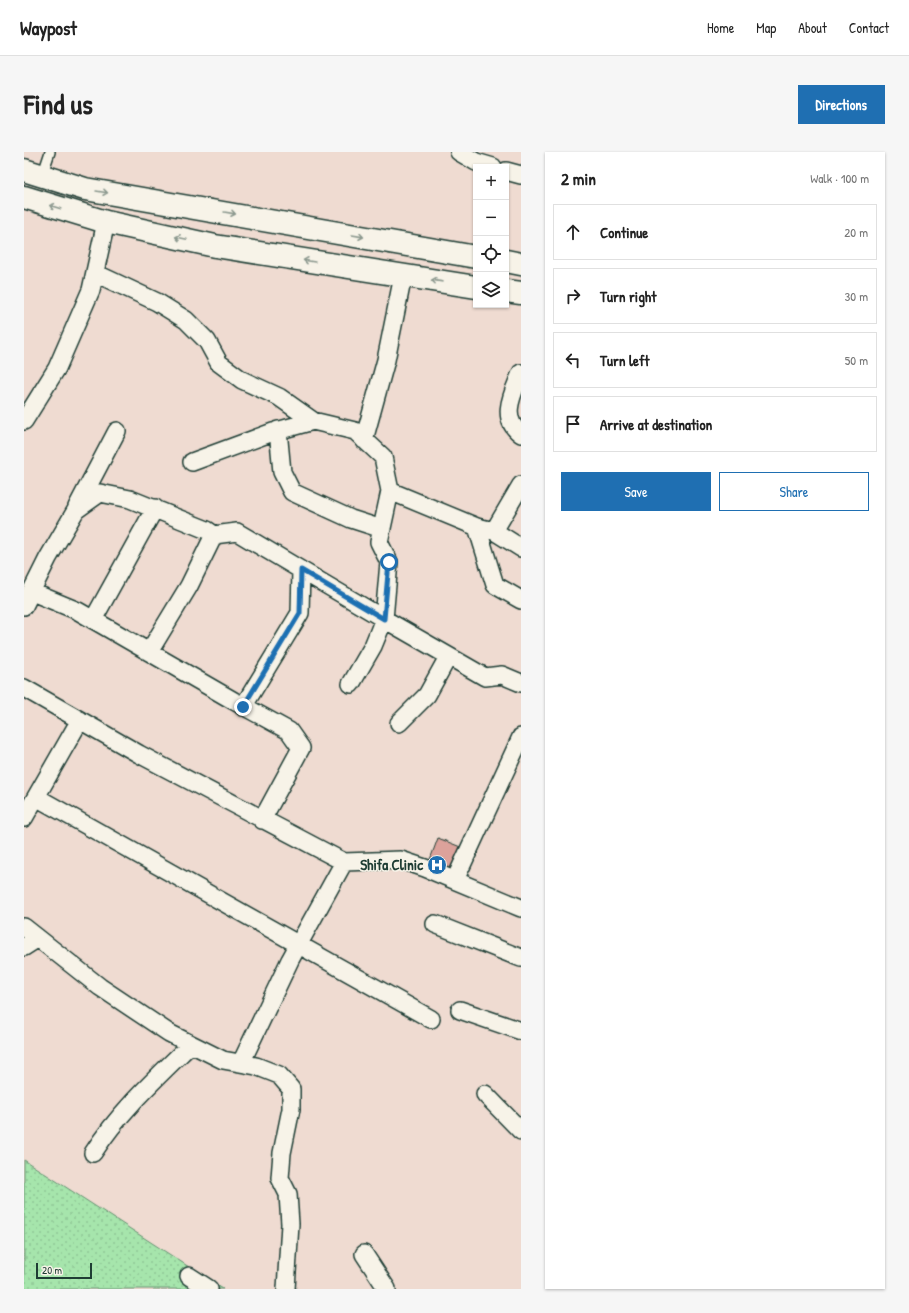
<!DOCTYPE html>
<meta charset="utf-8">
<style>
body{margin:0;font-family:"Patrick Hand",sans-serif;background:#f6f6f6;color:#222}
.controls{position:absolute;right:12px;top:12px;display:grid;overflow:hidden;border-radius:0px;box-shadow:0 1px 3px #0004}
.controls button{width:36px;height:36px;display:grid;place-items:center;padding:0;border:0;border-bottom:1px solid #e0e0e0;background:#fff;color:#222;font:20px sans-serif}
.scale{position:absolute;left:12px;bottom:10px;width:56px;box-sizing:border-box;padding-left:4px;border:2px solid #1f3d34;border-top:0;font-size:11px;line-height:14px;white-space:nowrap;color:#1f3d34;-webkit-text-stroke:3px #f7f3e8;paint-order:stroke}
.stop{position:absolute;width:12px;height:12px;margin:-9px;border:3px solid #1f6fb2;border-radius:50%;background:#fff}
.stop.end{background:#1f6fb2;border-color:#fff;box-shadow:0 1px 4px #0008}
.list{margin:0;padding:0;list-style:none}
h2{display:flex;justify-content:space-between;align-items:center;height:52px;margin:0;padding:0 16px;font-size:17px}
h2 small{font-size:13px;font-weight:400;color:#767676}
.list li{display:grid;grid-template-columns:26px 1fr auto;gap:12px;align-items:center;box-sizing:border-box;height:56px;margin:0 8px 8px;padding:0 8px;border:1px solid #e0e0e0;border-radius:0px}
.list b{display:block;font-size:15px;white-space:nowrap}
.list em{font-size:13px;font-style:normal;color:#767676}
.actions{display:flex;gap:8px;padding:12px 16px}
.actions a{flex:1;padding:9px 0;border:1px solid #1f6fb2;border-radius:0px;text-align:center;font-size:14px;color:#1f6fb2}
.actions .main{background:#1f6fb2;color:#fff}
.icon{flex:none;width:22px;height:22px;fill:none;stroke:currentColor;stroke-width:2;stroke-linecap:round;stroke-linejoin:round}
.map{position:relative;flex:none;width:497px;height:1137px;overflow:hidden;border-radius:0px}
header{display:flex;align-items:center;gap:24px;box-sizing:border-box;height:56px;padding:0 20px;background:#fff;border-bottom:1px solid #e0e0e0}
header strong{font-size:19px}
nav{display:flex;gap:22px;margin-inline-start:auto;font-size:14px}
.intro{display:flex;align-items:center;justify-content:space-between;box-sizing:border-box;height:96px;padding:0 24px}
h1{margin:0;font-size:28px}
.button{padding:10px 18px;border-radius:0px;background:#1f6fb2;color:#fff;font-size:14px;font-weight:700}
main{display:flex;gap:24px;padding:0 24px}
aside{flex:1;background:#fff;border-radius:0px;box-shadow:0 1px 3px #0004}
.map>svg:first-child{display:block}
</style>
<header>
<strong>Waypost</strong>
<nav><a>Home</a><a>Map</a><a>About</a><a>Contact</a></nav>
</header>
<div class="intro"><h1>Find us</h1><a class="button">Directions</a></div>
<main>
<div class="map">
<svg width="497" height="1137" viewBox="0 0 497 1137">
<defs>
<pattern id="grass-dots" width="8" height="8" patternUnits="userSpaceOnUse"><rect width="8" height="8" fill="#a6e5ac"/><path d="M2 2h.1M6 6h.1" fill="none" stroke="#8ec595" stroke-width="1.8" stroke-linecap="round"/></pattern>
</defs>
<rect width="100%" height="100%" fill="#efdbd1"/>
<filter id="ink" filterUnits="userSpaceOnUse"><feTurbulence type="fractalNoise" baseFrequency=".025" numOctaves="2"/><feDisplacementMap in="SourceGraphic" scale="8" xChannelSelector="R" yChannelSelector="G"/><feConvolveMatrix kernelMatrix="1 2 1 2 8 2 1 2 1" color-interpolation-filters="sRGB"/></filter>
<g filter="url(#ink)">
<!-- grass -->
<path fill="url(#grass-dots)" stroke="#629170" d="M0 1008 199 1137H0Z"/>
<!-- building -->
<path fill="#dca29b" stroke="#1f3d34" d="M414 686 439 696 429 723 404 713Z"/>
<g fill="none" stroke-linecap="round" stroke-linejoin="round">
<!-- lane casing -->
<g stroke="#1f3d34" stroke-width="12">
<path id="lane" d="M18 24 26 0"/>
</g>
<!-- street casing -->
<g stroke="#1f3d34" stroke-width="20">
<path id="street" d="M435 0 452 10 469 15
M482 19 497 23
M71 121 133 150 162 168 183 189 195 211 218 228 255 245 289 269
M497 221C489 241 475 266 497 282
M0 269 33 216 67 138 82 70
M254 278 258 320 268 340 327 367 358 377
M340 288 362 208 379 124
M168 310 249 280 289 269 331 279 359 305 366 339 355 390 365 410 360 467 461 525 478 523 497 531
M366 339 453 375 470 379 497 396
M53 355 93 279
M453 375 471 433 497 448
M470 379 497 333
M190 383 213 380 277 418 276 461 219 555
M277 418 360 467 349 494 327 532
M8 440 54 459 210 549 265 579 277 596 238 668
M0 454 24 406 52 358 76 341 106 347 183 378 190 383 165 434 125 500
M69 468 131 356
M0 536 115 602 320 710 377 708 401 716 497 756
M375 571 403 543 424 505
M12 645 407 867
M0 666 56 568
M431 728 497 585
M411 772 497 806
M0 775 76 835 145 881 199 908 232 914 255 923 267 937V957L258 1001 256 1026 264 1042 266 1072 262 1137
M0 795 14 786
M436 858 497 879
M217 911 266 808 320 710
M461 942 497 979
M69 1001C95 960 132 926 167 892
M340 1102 363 1137
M165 1124 185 1137"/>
</g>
<!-- secondary casing -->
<g stroke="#1f3d34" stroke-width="25">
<path id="secondary" d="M0 18 61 37 452 105
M0 45 82 70 191 94 452 135
M482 109 497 112
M482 139 497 141"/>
</g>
<!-- lane -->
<use href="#lane" stroke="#f7f3e8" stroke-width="9"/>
<!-- street -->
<use href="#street" stroke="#f7f3e8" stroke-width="17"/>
<!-- secondary -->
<use href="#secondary" stroke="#f7f3e8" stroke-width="22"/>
</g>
<!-- one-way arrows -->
<defs><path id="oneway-shaft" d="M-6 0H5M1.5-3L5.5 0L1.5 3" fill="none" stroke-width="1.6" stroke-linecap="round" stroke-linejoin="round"/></defs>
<g stroke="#8b988e">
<use href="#oneway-shaft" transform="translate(78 40) rotate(9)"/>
<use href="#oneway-shaft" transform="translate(31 55) rotate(-163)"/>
<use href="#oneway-shaft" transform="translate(206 61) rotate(10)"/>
<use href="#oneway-shaft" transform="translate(334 84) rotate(10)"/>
<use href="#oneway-shaft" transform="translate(157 86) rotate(-168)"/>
<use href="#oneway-shaft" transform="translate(285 109) rotate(-171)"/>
<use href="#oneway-shaft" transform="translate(413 129) rotate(-172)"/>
</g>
</g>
<g fill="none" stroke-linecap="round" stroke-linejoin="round" filter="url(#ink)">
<!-- route -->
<path stroke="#1f6fb2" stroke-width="5" d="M219 555 276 461 277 418 360 467 365 410"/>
</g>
<!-- icons -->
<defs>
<g id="hospital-disc" transform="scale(1)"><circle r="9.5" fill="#1f6fb2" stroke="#f7f3e8"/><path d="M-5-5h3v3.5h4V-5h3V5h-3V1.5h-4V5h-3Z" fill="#fff"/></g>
</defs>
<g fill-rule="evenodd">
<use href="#hospital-disc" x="413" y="713"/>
</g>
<g text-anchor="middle" stroke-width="3" stroke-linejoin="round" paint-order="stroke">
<!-- poi labels -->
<g font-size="15" font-weight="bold" fill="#1f3d34" stroke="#f7f3e8" text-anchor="end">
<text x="399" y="718">Shifa Clinic</text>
</g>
</g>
</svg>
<div class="controls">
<button>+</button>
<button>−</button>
<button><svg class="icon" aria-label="locate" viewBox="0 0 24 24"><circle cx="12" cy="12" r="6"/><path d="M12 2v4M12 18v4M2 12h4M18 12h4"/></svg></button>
<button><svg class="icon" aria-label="layers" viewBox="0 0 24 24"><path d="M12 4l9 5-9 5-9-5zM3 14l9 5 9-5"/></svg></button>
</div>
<div class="scale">20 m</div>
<div class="stop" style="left:365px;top:410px"></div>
<div class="stop end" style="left:219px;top:555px"></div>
</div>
<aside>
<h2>2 min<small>Walk · 100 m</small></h2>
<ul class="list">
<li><svg class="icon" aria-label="ahead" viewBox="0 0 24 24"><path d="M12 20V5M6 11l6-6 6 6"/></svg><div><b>Continue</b></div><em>20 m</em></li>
<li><svg class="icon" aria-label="right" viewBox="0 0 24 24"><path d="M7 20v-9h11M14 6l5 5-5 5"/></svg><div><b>Turn right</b></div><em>30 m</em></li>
<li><svg class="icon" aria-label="left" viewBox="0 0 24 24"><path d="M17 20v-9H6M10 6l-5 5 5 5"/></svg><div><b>Turn left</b></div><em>50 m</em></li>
<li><svg class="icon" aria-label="arrive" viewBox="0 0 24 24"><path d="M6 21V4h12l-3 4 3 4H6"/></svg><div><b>Arrive at destination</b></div></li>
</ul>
<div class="actions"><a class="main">Save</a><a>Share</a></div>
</aside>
</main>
